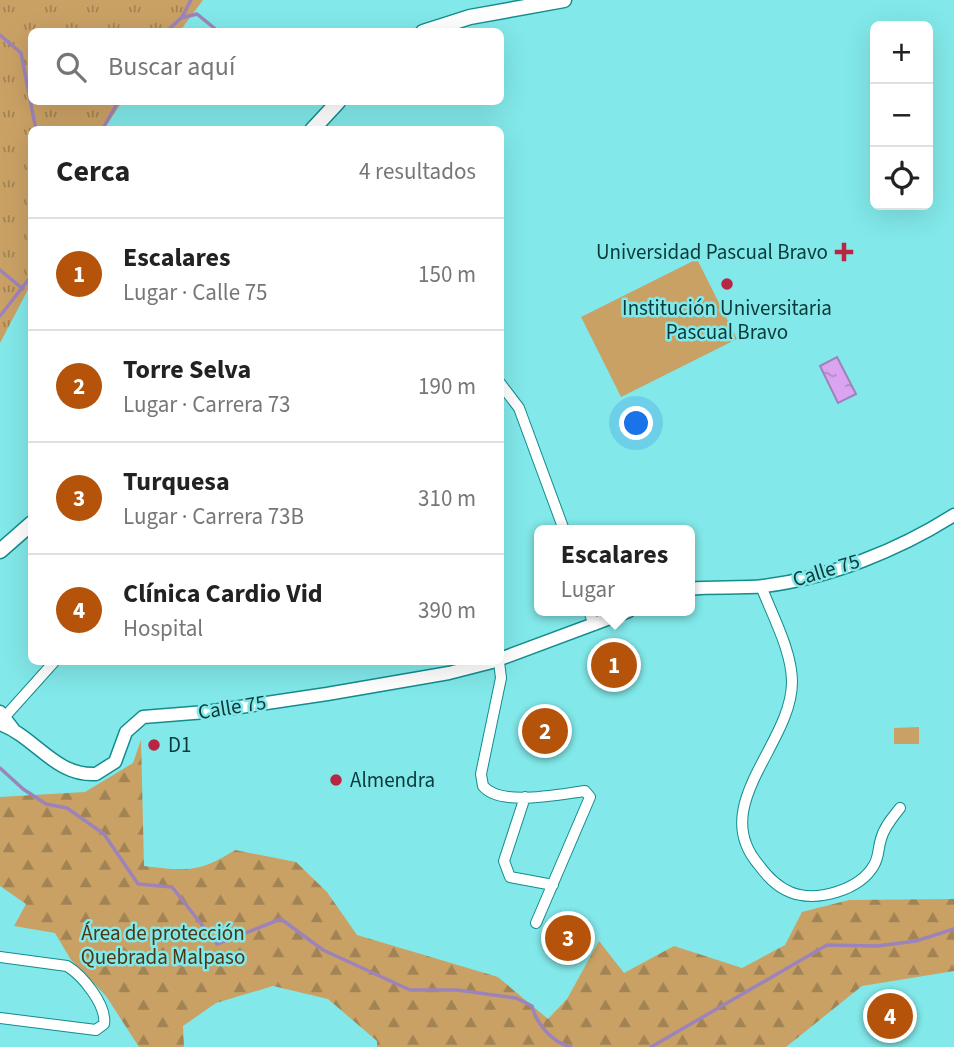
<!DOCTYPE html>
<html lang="es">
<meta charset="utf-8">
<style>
body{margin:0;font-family:"Source Sans 3",sans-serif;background:#f2f2f2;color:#222}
.controls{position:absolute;right:21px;top:21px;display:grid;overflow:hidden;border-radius:10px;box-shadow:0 7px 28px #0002}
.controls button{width:63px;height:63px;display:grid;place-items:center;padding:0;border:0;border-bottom:2px solid #e0e0e0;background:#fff;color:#222;font:35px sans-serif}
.you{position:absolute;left:637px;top:424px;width:24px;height:24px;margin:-18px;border:5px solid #fff;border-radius:50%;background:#1a73e8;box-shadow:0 0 0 10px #1a73e833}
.badge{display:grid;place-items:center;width:46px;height:46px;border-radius:50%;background:#b45309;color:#fff;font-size:23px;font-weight:700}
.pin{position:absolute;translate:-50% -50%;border:4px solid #fff;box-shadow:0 2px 7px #0006}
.popup{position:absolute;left:534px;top:525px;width:161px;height:91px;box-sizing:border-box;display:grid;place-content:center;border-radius:10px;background:#fff;filter:drop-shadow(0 2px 5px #0005);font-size:23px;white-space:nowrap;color:#767676}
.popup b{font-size:26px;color:#222}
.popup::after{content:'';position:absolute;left:50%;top:100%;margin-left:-14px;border:14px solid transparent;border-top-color:#fff}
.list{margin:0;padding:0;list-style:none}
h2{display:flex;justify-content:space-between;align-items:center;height:91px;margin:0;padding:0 28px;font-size:30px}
h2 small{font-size:23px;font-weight:400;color:#767676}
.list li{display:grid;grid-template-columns:46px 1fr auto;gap:21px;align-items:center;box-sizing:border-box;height:112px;padding:0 28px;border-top:2px solid #e0e0e0}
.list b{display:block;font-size:26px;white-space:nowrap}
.list p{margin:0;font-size:23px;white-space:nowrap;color:#767676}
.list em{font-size:23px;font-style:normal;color:#767676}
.icon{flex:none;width:38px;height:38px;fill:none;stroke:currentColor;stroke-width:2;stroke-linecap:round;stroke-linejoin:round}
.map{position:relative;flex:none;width:954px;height:1047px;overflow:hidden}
.search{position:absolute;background:#fff;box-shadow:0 7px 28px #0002;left:28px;top:28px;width:476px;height:77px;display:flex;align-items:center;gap:18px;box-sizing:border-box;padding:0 24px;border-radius:10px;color:#767676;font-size:26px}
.panel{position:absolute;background:#fff;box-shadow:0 7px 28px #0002;left:28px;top:126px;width:476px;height:539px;border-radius:10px}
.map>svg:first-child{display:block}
</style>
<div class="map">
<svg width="954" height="1047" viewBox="0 0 954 1047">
<defs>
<pattern id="forest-firs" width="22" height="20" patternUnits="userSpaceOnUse" patternTransform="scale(1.75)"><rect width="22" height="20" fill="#caa165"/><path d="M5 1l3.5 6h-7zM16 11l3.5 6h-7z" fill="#a28454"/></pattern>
<pattern id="park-tufts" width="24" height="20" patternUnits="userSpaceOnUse" patternTransform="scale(1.75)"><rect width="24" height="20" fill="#caa165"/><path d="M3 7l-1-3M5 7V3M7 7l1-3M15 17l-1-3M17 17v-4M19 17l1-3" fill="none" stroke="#a28454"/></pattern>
<pattern id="water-ripples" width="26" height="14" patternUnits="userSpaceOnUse" patternTransform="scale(1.75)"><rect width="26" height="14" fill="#dba4f1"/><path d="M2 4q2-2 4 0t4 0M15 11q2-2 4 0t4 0" fill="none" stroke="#b087c4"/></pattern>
</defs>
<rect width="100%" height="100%" fill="#82e8e9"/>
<!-- forest -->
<path fill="url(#forest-firs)" d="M141 740 144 866C186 871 199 873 235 850L296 862 327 892 357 935 498 977 548 1019 567 999 599 941 624 973 674 946 742 968 785 945 802 912 849 900 954 899V971L862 986 786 1047H377V1041L328 999 273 986 216 1003 183 1026 184 1047H139L106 996 71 960 55 933 14 926 26 904 0 886V797L85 792 133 763Z"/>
<!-- park -->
<path fill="url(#park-tufts)" d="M0 0H203L180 31 32 32V102H122L104 129 32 130 31 284 0 343Z"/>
<!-- garden -->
<path fill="#caa165" d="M697 259 737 339 621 397 581 317Z
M919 727V744H894V728Z"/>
<!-- water -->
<path fill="url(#water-ripples)" stroke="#9c84ba" stroke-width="2" d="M837 357 856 394 838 403 820 366Z"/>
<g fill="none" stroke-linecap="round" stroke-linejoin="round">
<!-- stream -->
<path stroke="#9c84ba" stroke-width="3.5" d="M182 17 191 0
M166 32 181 18 197 14 219 32
M0 35 21 53 36 130
M102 130 118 102
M0 270 23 289
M0 316 32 275
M0 768 23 789 46 804 67 808 104 834 138 884 172 887 217 944 281 919 323 950 410 990H457L516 998 532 1006C536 1024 553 1043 571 1047
M651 1047 827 945 877 946 916 941 954 929"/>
<!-- minor casing -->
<g stroke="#138c8d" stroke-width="12">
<path id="minor" d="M500 383 519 408 564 530
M761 586C772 615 792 651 792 682 792 744 708 805 758 864 767 876 776 886 790 892 816 903 860 890 874 865 879 857 878 848 881 839 884 827 893 817 900 808
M589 611 594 625
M499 662 501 678 481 774 483 786C500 807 560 794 585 791L590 797 536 923
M1 721 54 662
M525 797 504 861 510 877 553 885
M0 957 67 966C82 975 107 1005 104 1024L96 1030 0 1018"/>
</g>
<!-- tertiary casing -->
<g stroke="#138c8d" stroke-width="15">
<path id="tertiary" d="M689 589C714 586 739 589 764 586 829 578 899 550 954 515
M500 659 629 611
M0 712 13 729
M0 724C36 737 54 776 96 774L115 762 126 732 143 717 206 712 327 694 449 673 492 662"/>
</g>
<!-- secondary casing -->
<g stroke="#138c8d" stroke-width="17">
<path id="secondary" d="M423 32 470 17 564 0
M312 130 338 102
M0 551 32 523"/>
</g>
<!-- minor -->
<use href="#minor" stroke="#fff" stroke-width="10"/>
<!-- tertiary -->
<use href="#tertiary" stroke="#fff" stroke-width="12"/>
<!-- secondary -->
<use href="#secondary" stroke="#fff" stroke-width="14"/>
</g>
<!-- markers -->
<g fill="#b82643" stroke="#82e8e9" stroke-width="2.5">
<path d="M840.5 241.5h7v7h7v7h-7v7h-7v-7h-7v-7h7z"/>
<circle cx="727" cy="284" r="7"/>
<circle cx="154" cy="745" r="7"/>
<circle cx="336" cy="780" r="7"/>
</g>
<g text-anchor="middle" stroke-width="5" stroke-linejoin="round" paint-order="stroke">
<!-- poi labels -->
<g font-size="21" fill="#0a3939" stroke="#82e8e9" text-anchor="start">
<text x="828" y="259" text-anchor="end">Universidad Pascual Bravo</text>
<text x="727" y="315" text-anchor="middle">Institución Universitaria<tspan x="727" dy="24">Pascual Bravo</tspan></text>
<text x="168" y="752">D1</text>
<text x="350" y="787">Almendra</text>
</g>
<!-- street labels -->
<g font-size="21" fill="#0a3939" stroke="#82e8e9">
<text transform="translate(826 570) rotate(-17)" y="7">Calle 75</text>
<text transform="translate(232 707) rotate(-9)" y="7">Calle 75</text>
</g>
<!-- park labels -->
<g font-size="21" fill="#4d3612" stroke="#82e8e9">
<text x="163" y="940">Área de protección<tspan x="163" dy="24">Quebrada Malpaso</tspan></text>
</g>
</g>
</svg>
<div class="controls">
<button>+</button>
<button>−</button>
<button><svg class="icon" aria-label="locate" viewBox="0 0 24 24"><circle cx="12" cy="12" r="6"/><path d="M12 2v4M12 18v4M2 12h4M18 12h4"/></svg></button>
</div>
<div class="you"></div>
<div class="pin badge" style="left:614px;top:665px">1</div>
<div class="popup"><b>Escalares</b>Lugar</div>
<div class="pin badge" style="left:545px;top:731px">2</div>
<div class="pin badge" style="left:568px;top:938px">3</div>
<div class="pin badge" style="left:890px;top:1016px">4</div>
<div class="search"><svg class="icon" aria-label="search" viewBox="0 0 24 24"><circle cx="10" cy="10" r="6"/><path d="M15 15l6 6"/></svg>Buscar aquí</div>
<section class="panel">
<h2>Cerca<small>4 resultados</small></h2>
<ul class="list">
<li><span class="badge">1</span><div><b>Escalares</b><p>Lugar · Calle 75</p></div><em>150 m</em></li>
<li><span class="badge">2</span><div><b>Torre Selva</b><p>Lugar · Carrera 73</p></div><em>190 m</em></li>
<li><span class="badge">3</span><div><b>Turquesa</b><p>Lugar · Carrera 73B</p></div><em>310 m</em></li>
<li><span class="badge">4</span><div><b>Clínica Cardio Vid</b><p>Hospital</p></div><em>390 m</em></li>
</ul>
</section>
</div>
